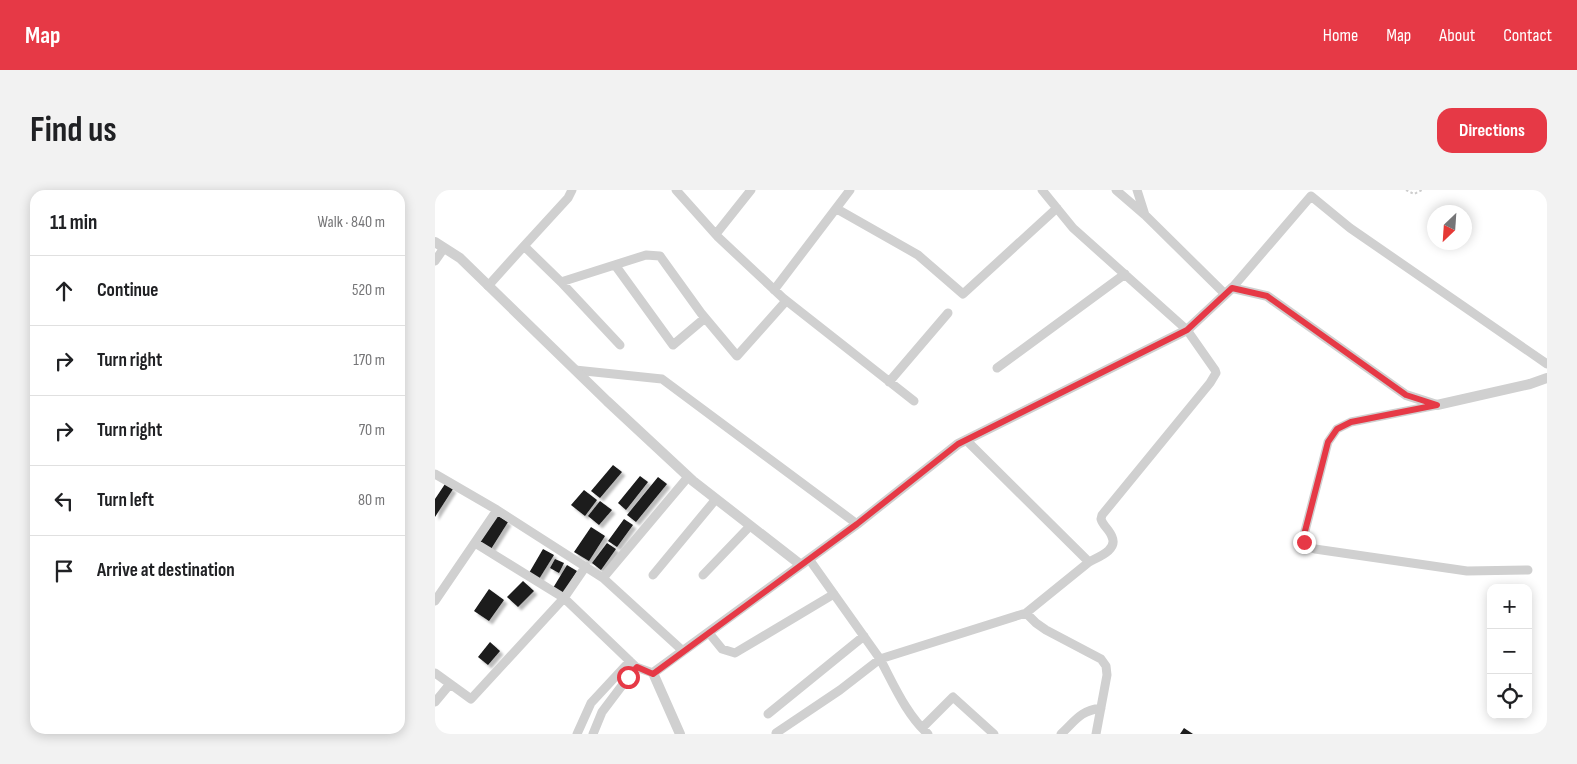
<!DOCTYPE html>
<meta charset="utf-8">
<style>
body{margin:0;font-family:"Sofia Sans Condensed",sans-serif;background:#f2f2f2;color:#202124}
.controls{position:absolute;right:15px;bottom:15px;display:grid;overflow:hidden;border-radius:10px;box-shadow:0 2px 12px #0003}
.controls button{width:45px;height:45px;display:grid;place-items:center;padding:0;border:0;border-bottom:1px solid #e0e0e0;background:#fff;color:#202124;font:25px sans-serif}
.compass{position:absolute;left:992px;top:15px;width:45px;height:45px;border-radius:50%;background:#fff;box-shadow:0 2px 12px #0003;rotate:205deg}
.stop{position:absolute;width:15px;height:15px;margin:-11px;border:4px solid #e63946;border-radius:50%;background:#fff}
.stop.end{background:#e63946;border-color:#fff;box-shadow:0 1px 5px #0008}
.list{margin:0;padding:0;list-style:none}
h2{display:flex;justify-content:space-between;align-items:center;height:65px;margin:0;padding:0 20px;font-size:21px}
h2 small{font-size:16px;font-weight:400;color:#757577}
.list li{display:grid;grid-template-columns:32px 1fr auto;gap:15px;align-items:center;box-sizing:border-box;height:70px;padding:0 20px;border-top:1px solid #e0e0e0}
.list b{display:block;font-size:19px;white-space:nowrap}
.list em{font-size:16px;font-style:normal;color:#757577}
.icon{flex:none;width:28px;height:28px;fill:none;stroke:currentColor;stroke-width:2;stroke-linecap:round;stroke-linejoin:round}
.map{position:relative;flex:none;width:1112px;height:544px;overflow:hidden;border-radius:15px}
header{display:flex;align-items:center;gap:30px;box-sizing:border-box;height:70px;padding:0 25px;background:#e63946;color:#fff}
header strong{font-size:24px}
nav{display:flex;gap:28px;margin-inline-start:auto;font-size:18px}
.intro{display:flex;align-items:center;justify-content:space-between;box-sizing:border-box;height:120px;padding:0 30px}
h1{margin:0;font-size:35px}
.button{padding:12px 22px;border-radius:15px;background:#e63946;color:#fff;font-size:18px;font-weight:700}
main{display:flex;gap:30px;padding:0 30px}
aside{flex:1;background:#fff;border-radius:15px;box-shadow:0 2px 12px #0003}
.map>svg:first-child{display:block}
</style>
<header>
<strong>Map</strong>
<nav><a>Home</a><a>Map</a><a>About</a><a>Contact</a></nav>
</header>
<div class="intro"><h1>Find us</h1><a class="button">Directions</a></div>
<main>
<aside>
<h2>11 min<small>Walk · 840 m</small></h2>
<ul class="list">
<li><svg class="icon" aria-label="ahead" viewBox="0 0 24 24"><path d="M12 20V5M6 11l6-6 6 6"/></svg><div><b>Continue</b></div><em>520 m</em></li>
<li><svg class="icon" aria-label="right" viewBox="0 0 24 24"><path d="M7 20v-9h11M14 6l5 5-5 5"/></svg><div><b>Turn right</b></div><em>170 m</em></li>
<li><svg class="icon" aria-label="right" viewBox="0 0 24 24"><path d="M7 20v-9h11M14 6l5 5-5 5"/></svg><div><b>Turn right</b></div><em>70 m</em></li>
<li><svg class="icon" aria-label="left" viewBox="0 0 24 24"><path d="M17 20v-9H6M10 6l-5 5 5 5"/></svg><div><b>Turn left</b></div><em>80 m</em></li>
<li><svg class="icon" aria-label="arrive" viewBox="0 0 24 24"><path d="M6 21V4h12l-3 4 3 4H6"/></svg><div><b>Arrive at destination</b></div></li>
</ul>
</aside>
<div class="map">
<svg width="1112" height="544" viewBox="0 0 1112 544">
<defs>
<filter id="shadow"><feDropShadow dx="3.5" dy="3.5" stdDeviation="1" flood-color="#0004"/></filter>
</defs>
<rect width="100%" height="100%" fill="#fff"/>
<!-- building -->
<path fill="#1a1a1a" filter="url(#shadow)" d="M178 275 187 282 165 308 156 301Z
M205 286 213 292 191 320 183 313Z
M223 287 232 294 201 332 192 325Z
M10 294 18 299 0 327V309Z
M149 300 162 310 150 326 136 315Z
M165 311 177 320 164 335 153 326Z
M62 325 73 332 56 359 45 352Z
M189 329 198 335 182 357 173 351Z
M156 337 170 346 154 371 139 362Z
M172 353 181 359 166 380 157 373Z
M108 359 119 365 104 389 94 383Z
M120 369 129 373 124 383 115 378Z
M132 375 142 381 128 404 118 398Z
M88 391 99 401 83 417 72 407Z
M54 399 69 410 54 431 39 421Z
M55 452 65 461 53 475 43 467Z
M749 538 758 544H745Z"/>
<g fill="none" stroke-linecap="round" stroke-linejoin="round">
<!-- path -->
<path stroke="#cdcdcd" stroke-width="2" stroke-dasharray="2.5 2.5" stroke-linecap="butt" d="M971 0 979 4 987 0"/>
<!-- minor -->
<path stroke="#d0d0d0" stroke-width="9" d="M241 0 283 47 348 108 479 211
M607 0 638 38 752 140 780 180 781 183 775 193 667 325 666 329C668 336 675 340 677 347 683 360 663 367 654 372
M681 0 710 25
M702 0 710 25 790 104
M402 19 483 65 528 104 622 18
M281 44 316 0
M89 56 133 8 137 0
M0 71 9 58
M180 75 238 155 270 128
M126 92 185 155
M53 96 89 56 126 92 211 65 225 66 266 123 302 166 351 111
M797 98 876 6 915 38 1112 174
M339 100 415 0
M562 178 690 84
M140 180 227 189 422 334
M454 192 513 123
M1002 215 916 232 902 239 893 252 869 345C869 354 871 356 880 359L1032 381 1093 380
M0 284 62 320 168 388 253 287
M40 353 129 408 201 477
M374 369 445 469 591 423 654 372 531 250
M218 385 281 309
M268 385 315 336
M168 388 248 461
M0 411 62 320
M591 423 601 433 611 440 666 469 671 476 672 485 661 544
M274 443 287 459 300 463 399 404
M0 483 36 509 129 408 151 376
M0 512 15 494
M333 524 429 446
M487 538 518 507 559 544
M341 543 405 500 445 469C459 495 471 524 493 544
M142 544 156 513 195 471
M158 544 167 522 201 477 218 483
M626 544C641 530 645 521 666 518"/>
<!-- tertiary -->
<path stroke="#d0d0d0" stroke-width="10" d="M0 52 25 68 172 211 258 291 366 375
M245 544 218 483 422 334 523 254 752 140 797 98 832 106 971 205 1002 215 1095 194 1112 188"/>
</g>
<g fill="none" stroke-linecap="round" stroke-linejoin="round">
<!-- route -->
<path stroke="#e63946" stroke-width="6" d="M193 487 202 477 218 484 422 334 523 254 752 140 797 98 832 106 971 205 1002 215 916 232 902 239 893 252 869 345V352"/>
</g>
</svg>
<div class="controls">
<button>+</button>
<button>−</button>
<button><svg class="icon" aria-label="locate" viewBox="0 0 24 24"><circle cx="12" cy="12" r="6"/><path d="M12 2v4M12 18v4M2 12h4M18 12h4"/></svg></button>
</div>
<svg class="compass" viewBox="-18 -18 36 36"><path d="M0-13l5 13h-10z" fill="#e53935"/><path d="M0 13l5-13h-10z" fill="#757577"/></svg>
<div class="stop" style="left:193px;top:487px"></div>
<div class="stop end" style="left:869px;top:352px"></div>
</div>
</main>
